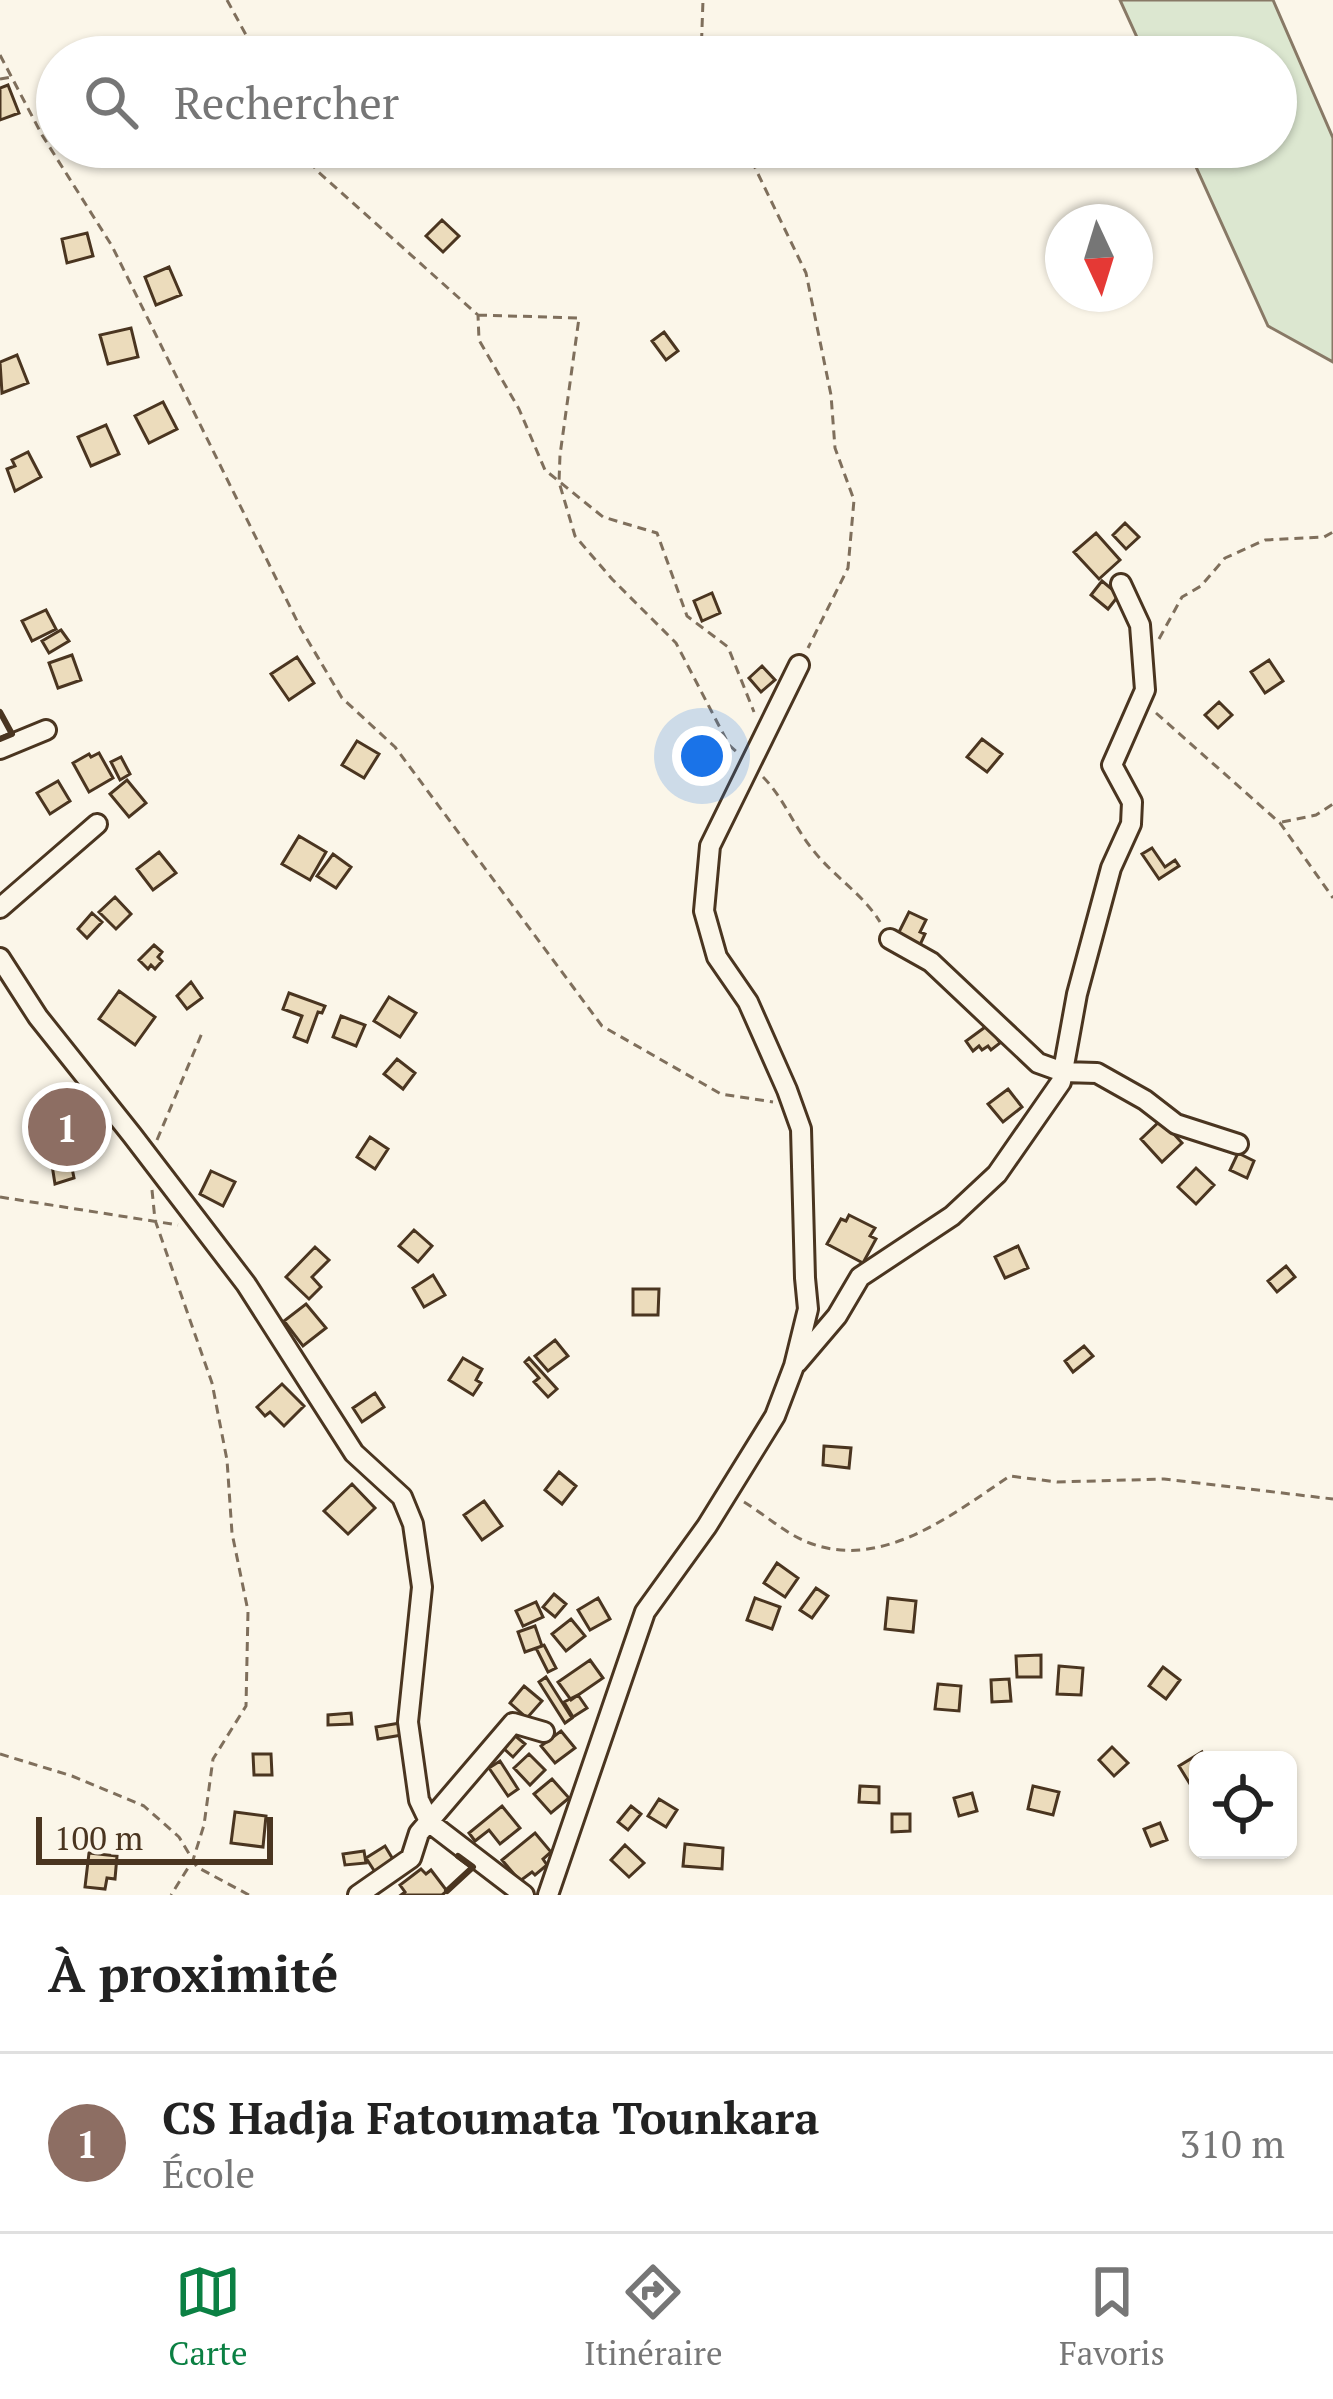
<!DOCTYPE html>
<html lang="fr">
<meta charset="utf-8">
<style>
body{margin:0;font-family:"PT Serif",serif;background:#f6f6f6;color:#222}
.controls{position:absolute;right:36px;bottom:36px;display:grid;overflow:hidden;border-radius:18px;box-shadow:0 3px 9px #0004}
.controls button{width:108px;height:108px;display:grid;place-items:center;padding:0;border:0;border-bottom:3px solid #e0e0e0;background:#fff;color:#222;font:60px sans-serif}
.compass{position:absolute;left:1045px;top:204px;width:108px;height:108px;border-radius:50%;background:#fff;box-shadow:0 3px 9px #0004;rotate:176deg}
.scale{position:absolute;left:36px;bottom:30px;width:237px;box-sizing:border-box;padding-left:12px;border:6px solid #4a3520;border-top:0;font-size:33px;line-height:42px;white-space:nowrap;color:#4a3520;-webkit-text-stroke:9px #fbf6e9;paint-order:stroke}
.you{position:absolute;left:702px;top:756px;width:42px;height:42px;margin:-30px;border:9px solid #fff;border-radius:50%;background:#1a73e8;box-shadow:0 0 0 18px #1a73e833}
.badge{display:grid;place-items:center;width:78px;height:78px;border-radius:50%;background:#0b8043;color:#fff;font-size:39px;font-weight:700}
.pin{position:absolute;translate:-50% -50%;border:6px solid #fff;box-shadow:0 3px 12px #0006}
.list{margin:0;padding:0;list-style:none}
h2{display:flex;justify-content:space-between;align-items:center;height:156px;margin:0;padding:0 48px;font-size:51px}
h2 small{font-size:39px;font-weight:400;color:#767676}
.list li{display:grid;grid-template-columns:78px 1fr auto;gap:36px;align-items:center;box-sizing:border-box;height:180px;padding:0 48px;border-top:3px solid #e0e0e0}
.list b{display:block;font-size:45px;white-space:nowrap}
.list p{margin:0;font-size:39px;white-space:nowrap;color:#767676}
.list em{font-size:39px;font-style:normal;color:#767676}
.icon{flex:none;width:66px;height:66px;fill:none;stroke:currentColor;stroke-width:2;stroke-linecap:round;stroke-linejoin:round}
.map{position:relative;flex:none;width:1333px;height:1895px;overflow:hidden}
.search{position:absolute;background:#fff;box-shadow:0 3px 9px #0004;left:36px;right:36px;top:36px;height:132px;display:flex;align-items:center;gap:30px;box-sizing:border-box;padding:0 42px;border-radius:66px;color:#767676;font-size:45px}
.sheet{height:336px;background:#fff}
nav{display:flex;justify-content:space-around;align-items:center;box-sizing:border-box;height:168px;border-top:3px solid #e0e0e0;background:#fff;font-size:33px;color:#767676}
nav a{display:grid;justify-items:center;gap:6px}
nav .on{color:#0b8043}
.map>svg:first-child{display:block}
</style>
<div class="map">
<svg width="1333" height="1895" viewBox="0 0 1333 1895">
<rect width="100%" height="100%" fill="#fbf6e9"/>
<!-- green -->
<path fill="#dce7d0" stroke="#887966" stroke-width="3" d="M1120 0H1273L1333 138V362L1268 326 1187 147H1276V57H1146Z"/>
<!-- building -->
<path fill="#ecdcbc" stroke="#4a3520" stroke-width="3" d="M8 85 19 113 0 120V88Z
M442 220 459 236 443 252 426 236Z
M87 233 93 256 67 263 62 239Z
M169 267 181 295 156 305 145 277Z
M131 328 138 357 108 364 100 335Z
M664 332 678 351 666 360 652 341Z
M17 355 28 383 2 393 0 362Z
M163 402 177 429 149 443 135 416Z
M106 425 119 454 91 466 78 437Z
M28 452 41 477 15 491 7 469 15 466 12 460Z
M1125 523 1139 537 1126 549 1113 535Z
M1096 533 1120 560 1099 579 1074 552Z
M1102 581 1119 595 1108 609 1091 595Z
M712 593 720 613 702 621 694 601Z
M46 610 56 629 32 641 22 621Z
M61 630 69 641 49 653 42 641Z
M72 655 81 680 58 688 49 663Z
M297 657 314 683 289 700 271 674Z
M1269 660 1283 681 1265 693 1251 672Z
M762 666 775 680 761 692 749 678Z
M1219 702 1232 715 1218 728 1205 715Z
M982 739 1002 754 987 772 967 757Z
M357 741 379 754 364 778 342 765Z
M99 753 113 778 89 792 73 763 89 754 91 757Z
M121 757 130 774 120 780 111 762Z
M127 780 146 803 129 817 110 794Z
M58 781 70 801 50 814 37 793Z
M299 836 326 852 310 880 282 864Z
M1152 848 1165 867 1175 860 1179 866 1159 879 1142 854Z
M159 852 176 873 153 890 137 869Z
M333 854 351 867 336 888 317 876Z
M115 897 131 914 116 929 99 912Z
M909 912 926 920 920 932 925 934 919 947 897 936Z
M92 913 102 922 87 938 78 929Z
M154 945 162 952 158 957 162 961 155 969 151 965 148 969 139 960Z
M191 982 202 998 187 1009 177 996Z
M119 991 155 1017 135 1045 99 1019Z
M289 993 325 1006 322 1013 318 1012 307 1042 294 1037 302 1016 283 1009Z
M389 997 416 1013 400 1037 374 1021Z
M341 1016 365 1025 356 1046 333 1037Z
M988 1025 1000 1043 991 1050 988 1046 982 1050 979 1046 973 1051 966 1041Z
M397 1059 415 1073 403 1089 384 1074Z
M1008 1089 1022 1107 1003 1122 988 1104Z
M1161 1120 1182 1143 1162 1162 1141 1139Z
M370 1137 388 1149 375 1169 357 1157Z
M1238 1153 1254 1161 1247 1178 1230 1170Z
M71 1163 74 1178 55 1184 52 1165Z
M1196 1168 1214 1185 1196 1204 1178 1187Z
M211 1171 235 1182 223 1206 200 1194Z
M849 1215 875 1228 870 1236 876 1239 863 1263 827 1244 841 1219 846 1221Z
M414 1230 432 1246 418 1262 399 1246Z
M1018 1246 1028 1268 1005 1278 995 1257Z
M315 1247 329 1260 312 1277 321 1287 309 1299 286 1277Z
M1286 1266 1295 1277 1277 1292 1268 1281Z
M433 1275 445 1295 424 1307 413 1288Z
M633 1289H659L658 1315H633Z
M306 1304 326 1328 303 1346 284 1321Z
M555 1340 568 1356 548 1371 535 1356Z
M1084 1346 1093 1356 1073 1372 1065 1361Z
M463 1358 482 1369 476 1380 481 1383 473 1395 449 1380Z
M529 1358 557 1389 548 1397 534 1382 539 1378 525 1362Z
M282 1384 304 1406 284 1426 270 1412 265 1416 257 1407Z
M375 1393 384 1407 362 1422 353 1408Z
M824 1446 851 1448 849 1468 823 1465Z
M559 1472 576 1486 562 1504 545 1490Z
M352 1484 375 1508 348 1534 324 1511Z
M484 1501 502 1526 482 1540 464 1515Z
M777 1563 798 1578 785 1597 764 1583Z
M816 1588 828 1596 812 1618 800 1610Z
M554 1594 566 1604 555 1617 543 1607Z
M598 1598 610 1619 590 1630 578 1610Z
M755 1598 780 1607 772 1629 747 1620Z
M888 1598 916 1601 913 1632 885 1629Z
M536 1602 543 1617 523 1626 516 1611Z
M571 1619 585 1636 566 1651 552 1634Z
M535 1626 542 1646 525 1652 518 1632Z
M544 1645 556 1668 548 1672 536 1648Z
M1041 1655V1677H1017L1016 1656Z
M590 1660 603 1678 571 1700 558 1682Z
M1059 1666 1083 1668 1081 1695 1057 1694Z
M1163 1667 1180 1680 1166 1699 1149 1686Z
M546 1677 572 1718 565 1723 539 1682Z
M1009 1679 1011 1701 992 1702 991 1680Z
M938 1684 961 1686 959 1711 935 1709Z
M524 1686 542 1701 527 1718 510 1703Z
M578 1695 587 1708 573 1717 564 1702Z
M351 1713 352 1724 328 1725V1715Z
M400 1723 402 1735 378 1739 376 1727Z
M561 1731 575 1748 555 1763 541 1746Z
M513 1734 525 1744 513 1757 501 1746Z
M1112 1747 1128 1763 1114 1776 1099 1760Z
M1202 1752 1206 1760H1198V1779L1190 1784 1179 1766Z
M253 1754H271L272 1775H254Z
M529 1754 545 1770 530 1785 514 1768Z
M500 1761 518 1789 508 1796 489 1768Z
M552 1779 569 1798 551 1813 534 1794Z
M860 1786 879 1787V1803L859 1802Z
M1033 1786 1059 1792 1053 1815 1028 1809Z
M972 1793 977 1811 959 1816 954 1798Z
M659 1799 677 1810 666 1827 648 1816Z
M502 1806 520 1828 500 1844 489 1830 475 1841 469 1833Z
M631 1806 641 1814 628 1830 618 1822Z
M235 1812 266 1816 263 1847 231 1843Z
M892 1814H910V1831L892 1832Z
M1160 1823 1167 1840 1151 1846 1144 1829Z
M535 1833 551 1852 543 1859 547 1865 535 1875 532 1872 520 1881 502 1860Z
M685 1844 723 1848 722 1869 683 1866Z
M625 1845 644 1863 629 1877 611 1860Z
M385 1846 394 1861 375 1872 366 1858Z
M364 1851 366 1863 345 1865 343 1854Z
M89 1853 117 1856 115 1879 107 1878 105 1889 85 1887Z
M421 1869 426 1874 431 1870 447 1891 442 1895H401L405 1892 400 1885Z"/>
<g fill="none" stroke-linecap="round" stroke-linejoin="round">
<!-- minor casing -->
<g stroke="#4a3520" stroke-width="24">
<path id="minor" d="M0 749 46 730
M0 908 97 824
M890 939 931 962 1038 1063 1063 1072 1097 1073 1145 1100 1176 1124 1238 1144
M0 958 38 1017 132 1135 246 1284 354 1453 402 1497 413 1524 422 1587 408 1722 419 1800 430 1823 524 1895
M797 1363 837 1316 860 1277 952 1216 997 1174 1061 1082 1077 994 1111 868 1131 824 1132 802 1112 765 1145 690 1140 625 1121 584
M358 1895 411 1858 419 1833 513 1723 544 1732
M548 1895 645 1612 707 1526 775 1416 794 1366 808 1309 805 1278 801 1129 787 1090 748 1002 717 957 704 911 710 846 799 665"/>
</g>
<!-- path -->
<path stroke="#7f6f5c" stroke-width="3" stroke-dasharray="9 6" stroke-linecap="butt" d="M227 0 258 57
M0 55 42 135 112 246 301 629 342 698 395 747 602 1026 721 1094 773 1102
M701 57 703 0
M0 79 12 77
M304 147 316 170 478 315 479 340 519 409 545 470 603 517 657 533 687 616 728 647 754 712
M745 147 806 273 831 395 835 448 854 500 848 568 808 648
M478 315 579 318 560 455 559 482 575 536 612 579 676 643 729 745 739 754
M1159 639 1182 597 1201 586 1225 558 1265 540 1324 537 1333 532
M1156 713 1280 823 1333 898
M763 777C784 798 794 827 813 850 834 877 862 893 880 922
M1282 822 1316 815 1333 804
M157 1140 202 1033
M152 1190 155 1220 212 1383 227 1460 232 1533 248 1611 246 1706 213 1759 204 1825 193 1860 171 1895
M0 1197 178 1225
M744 1502C764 1514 785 1533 807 1542 881 1572 951 1515 1010 1476L1057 1482 1164 1479 1333 1499
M0 1754 72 1776 144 1806 179 1837 197 1867 249 1895"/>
<!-- minor -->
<use href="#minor" stroke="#fbf6e9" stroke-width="18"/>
<!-- wall -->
<path stroke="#4a3520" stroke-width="6" d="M0 712 12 734 0 739
M447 1891 473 1867 458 1856"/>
</g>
</svg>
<div class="controls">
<button><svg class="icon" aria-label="locate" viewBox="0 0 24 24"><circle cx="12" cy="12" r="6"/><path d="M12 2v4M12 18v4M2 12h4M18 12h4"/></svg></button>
</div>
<svg class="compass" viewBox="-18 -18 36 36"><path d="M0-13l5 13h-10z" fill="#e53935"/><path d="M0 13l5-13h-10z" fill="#767676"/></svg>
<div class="scale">100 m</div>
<div class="you"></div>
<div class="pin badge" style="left:67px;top:1127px;background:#8d6e63">1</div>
<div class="search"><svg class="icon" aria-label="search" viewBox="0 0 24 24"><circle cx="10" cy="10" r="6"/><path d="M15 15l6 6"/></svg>Rechercher</div>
</div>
<section class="sheet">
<h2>À proximité<small></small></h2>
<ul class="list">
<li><span class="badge" style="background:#8d6e63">1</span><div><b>CS Hadja Fatoumata Tounkara</b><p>École</p></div><em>310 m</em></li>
</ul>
</section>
<nav>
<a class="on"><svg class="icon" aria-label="map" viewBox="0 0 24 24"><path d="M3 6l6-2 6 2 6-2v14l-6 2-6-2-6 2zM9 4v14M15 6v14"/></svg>Carte</a>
<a><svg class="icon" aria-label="directions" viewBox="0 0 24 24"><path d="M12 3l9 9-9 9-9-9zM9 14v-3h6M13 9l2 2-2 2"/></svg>Itinéraire</a>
<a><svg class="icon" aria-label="saved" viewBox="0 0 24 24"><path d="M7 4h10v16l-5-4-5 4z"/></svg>Favoris</a>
</nav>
